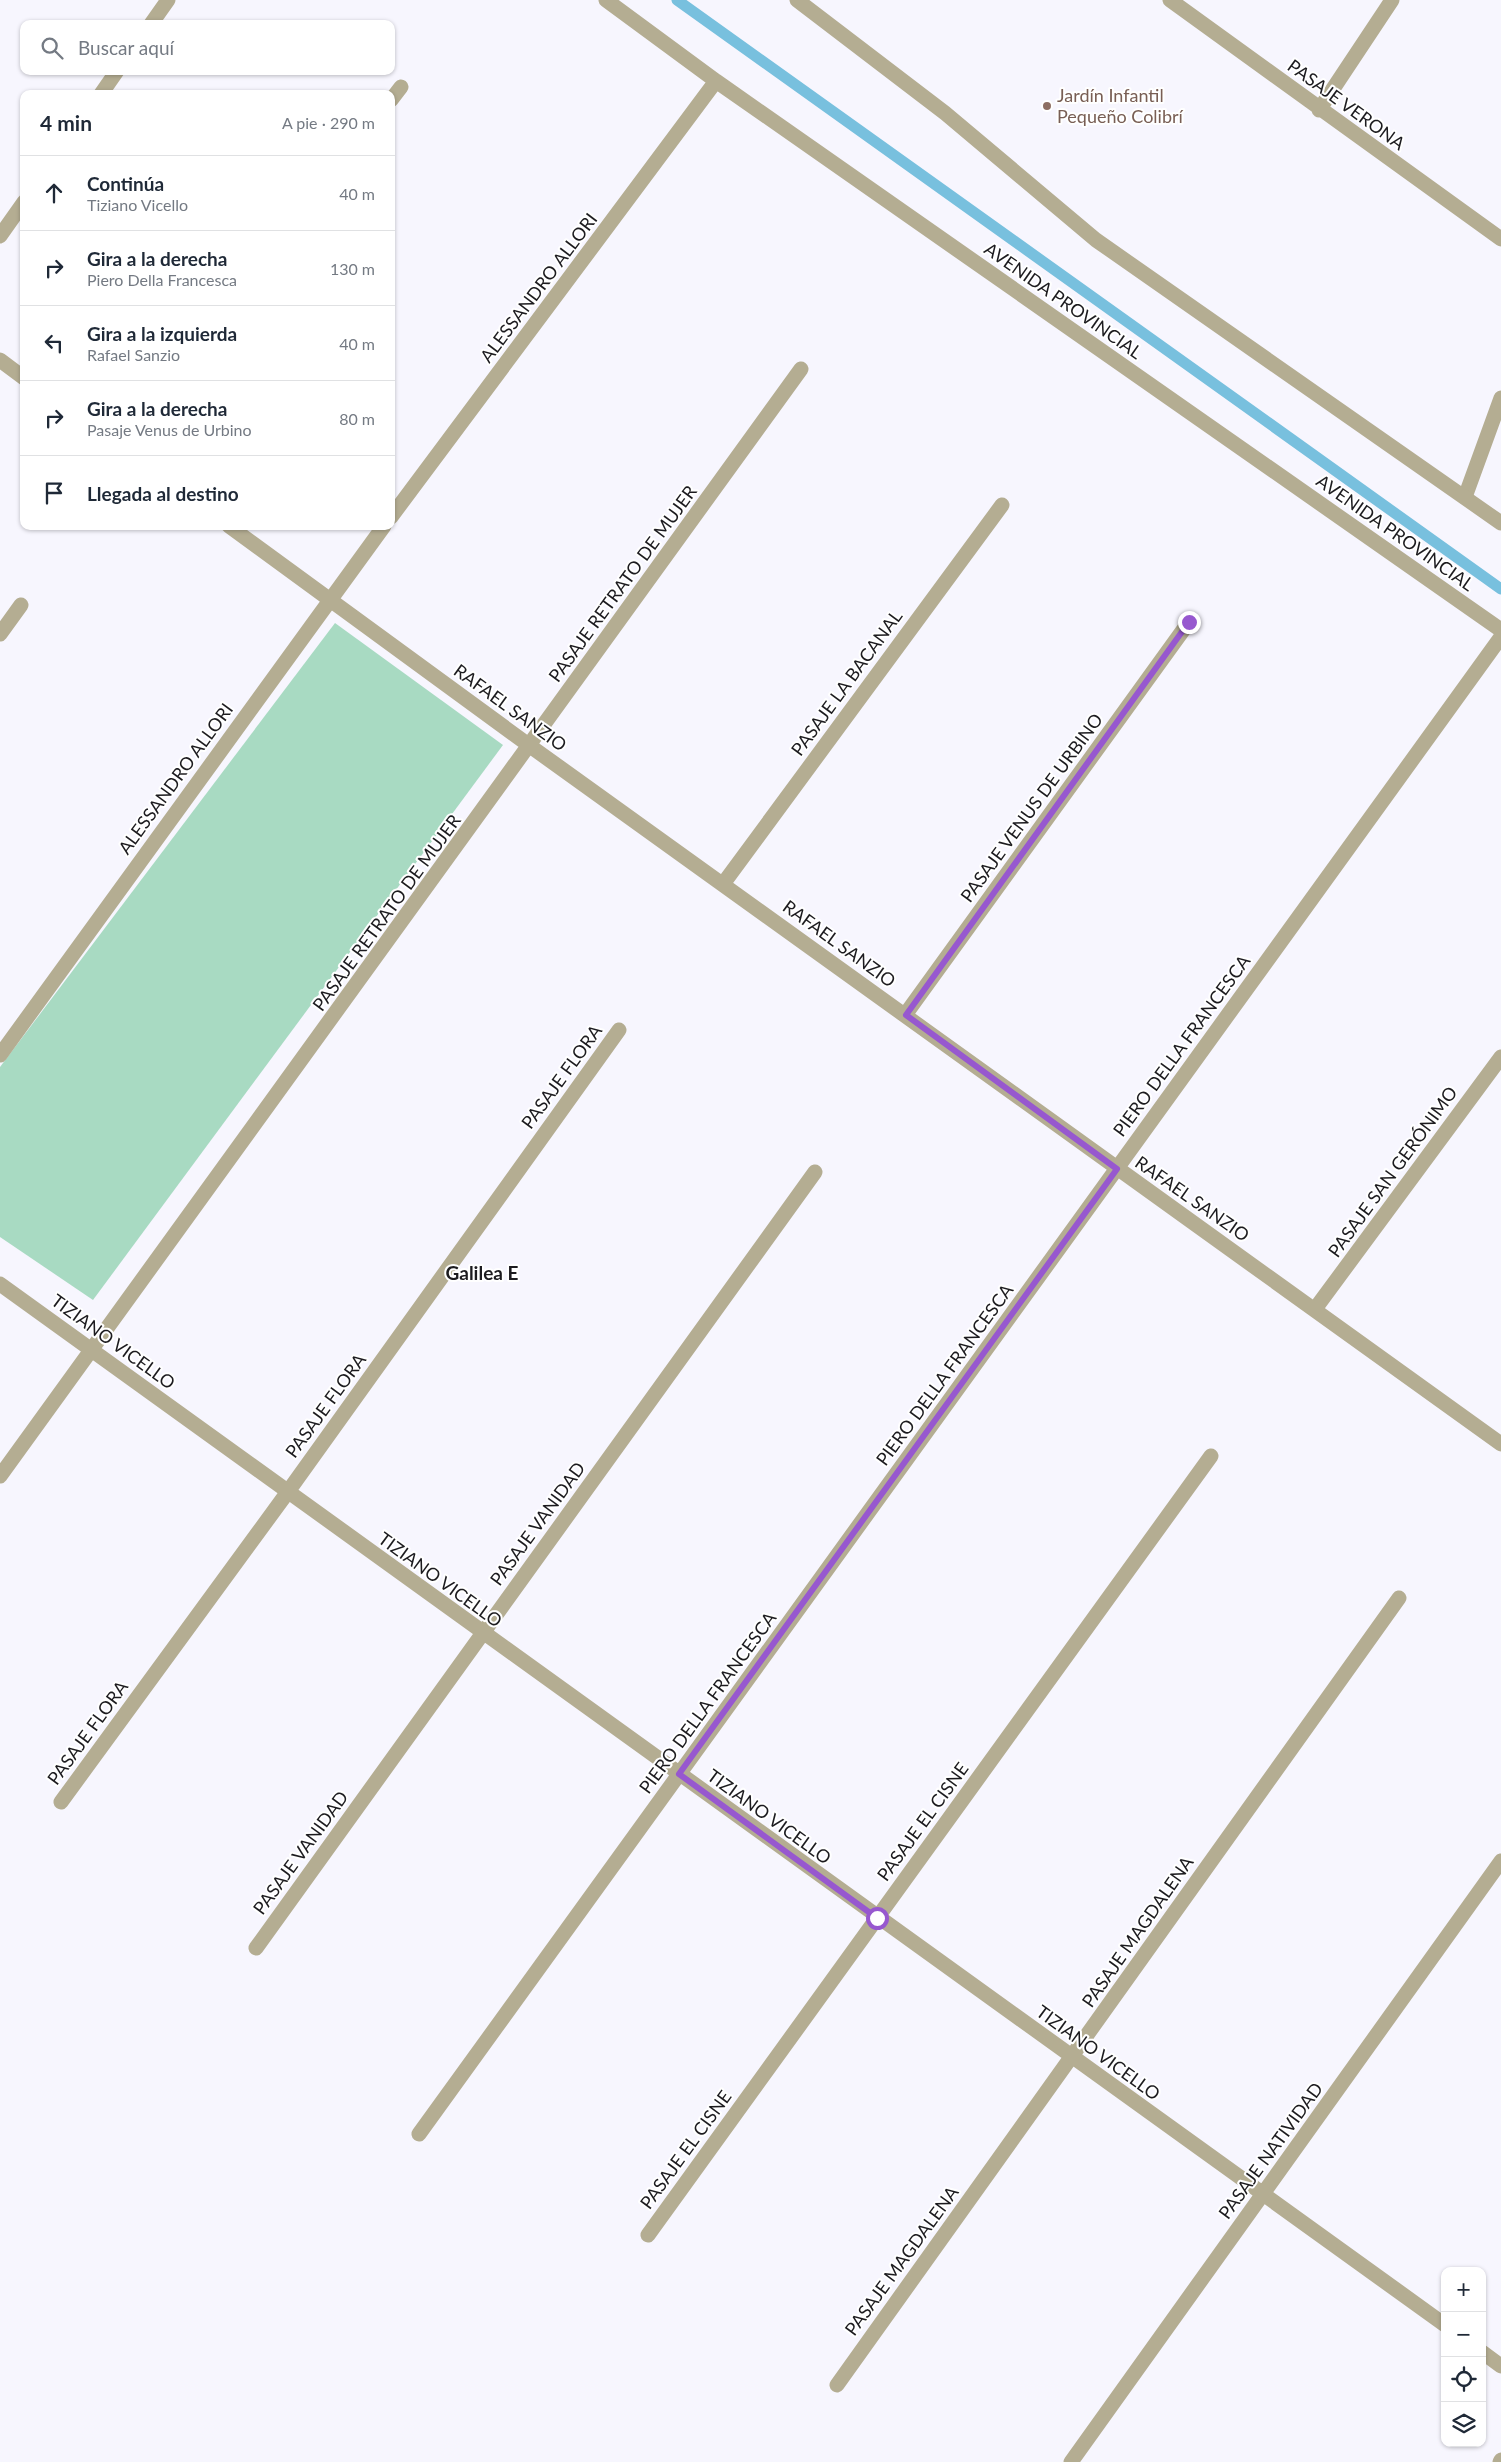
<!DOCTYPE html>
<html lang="es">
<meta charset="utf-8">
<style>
body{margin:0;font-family:Lato,sans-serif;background:#f6f6f7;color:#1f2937}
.controls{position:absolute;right:15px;bottom:15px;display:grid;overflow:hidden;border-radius:10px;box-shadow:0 1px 4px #0004}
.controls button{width:45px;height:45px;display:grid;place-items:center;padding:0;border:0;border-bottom:1px solid #e0e1e3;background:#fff;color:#1f2937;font:25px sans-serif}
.stop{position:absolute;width:15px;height:15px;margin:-11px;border:4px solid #9758cf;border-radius:50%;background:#fff}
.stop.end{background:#9758cf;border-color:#fff;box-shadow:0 1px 5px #0008}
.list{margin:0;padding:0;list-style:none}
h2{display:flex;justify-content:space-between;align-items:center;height:65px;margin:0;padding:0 20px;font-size:21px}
h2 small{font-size:16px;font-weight:400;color:#747a83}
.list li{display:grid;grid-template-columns:32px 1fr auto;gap:15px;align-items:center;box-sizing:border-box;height:75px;padding:0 20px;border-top:1px solid #e0e1e3}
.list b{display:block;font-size:19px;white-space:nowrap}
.list p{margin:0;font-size:16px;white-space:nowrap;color:#747a83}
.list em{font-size:16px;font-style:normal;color:#747a83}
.icon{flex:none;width:28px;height:28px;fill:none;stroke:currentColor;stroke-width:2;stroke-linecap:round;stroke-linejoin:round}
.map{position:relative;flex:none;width:1501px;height:2462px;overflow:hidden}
.search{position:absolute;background:#fff;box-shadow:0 1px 4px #0004;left:20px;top:20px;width:375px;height:55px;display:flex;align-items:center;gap:12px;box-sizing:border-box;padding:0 18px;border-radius:10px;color:#747a83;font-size:19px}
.panel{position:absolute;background:#fff;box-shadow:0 1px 4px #0004;left:20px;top:90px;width:375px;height:440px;border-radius:10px}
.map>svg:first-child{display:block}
</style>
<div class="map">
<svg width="1501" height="2462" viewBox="0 0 1501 2462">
<rect width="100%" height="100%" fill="#f7f6fe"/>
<!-- green -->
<path fill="#a8dac2" d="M335 623 503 745 93 1300 0 1237V1067Z"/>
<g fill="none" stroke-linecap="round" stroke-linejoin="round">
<!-- stream -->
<path stroke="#78c0de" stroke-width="11" d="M677 0 1501 589"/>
<!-- minor -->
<path stroke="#b4ad92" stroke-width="15" d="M606 0 716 81 1501 630
M1170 0 1501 239
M151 24 168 0
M101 94 117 71
M391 100 401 87
M1319 110 1392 0
M0 236 24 202
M0 360 24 378
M1465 497 1501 398
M391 517 716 81
M229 526 530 746 1501 1444
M0 634 21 605
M723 884 1002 505
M905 1015 1189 622
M0 1055 384 526
M0 1284 1445 2325
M1315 1309 1501 1057
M0 1476 801 369
M61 1802 287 1493 619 1030
M256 1948 815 1172
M419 2134 1501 637
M648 2235 1211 1456
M1482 2352 1501 2366
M837 2385 1399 1598
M1071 2462 1501 1861
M1500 2462 1501 2460"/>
<!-- tertiary -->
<path stroke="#b4ad92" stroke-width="15" d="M797 0 945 113 1096 240 1501 523"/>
</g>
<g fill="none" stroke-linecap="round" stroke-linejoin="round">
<!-- route -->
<path stroke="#9758cf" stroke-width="6" d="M877 1918 679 1774 1117 1169 906 1015 1189 622"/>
</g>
<!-- markers -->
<circle fill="#8d6e63" stroke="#fff" stroke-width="2" cx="1047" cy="106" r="5"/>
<g text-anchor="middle" stroke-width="4" stroke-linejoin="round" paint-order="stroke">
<!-- education labels -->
<g font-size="18" fill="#785e54" stroke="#fff" text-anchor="start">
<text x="1057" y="102">Jardín Infantil<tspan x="1057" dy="21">Pequeño Colibrí</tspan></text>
</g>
<!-- street labels -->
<g font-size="18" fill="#1c1b1f" stroke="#fff">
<text transform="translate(1346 105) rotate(36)" y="6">PASAJE VERONA</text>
<text transform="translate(539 288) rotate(-53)" y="6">ALESSANDRO ALLORI</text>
<text transform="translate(1063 301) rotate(35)" y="6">AVENIDA PROVINCIAL</text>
<text transform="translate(1395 533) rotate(35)" y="6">AVENIDA PROVINCIAL</text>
<text transform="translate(623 584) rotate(-54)" y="6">PASAJE RETRATO DE MUJER</text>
<text transform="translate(847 683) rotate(-54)" y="6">PASAJE LA BACANAL</text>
<text transform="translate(510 708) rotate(36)" y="6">RAFAEL SANZIO</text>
<text transform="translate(176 779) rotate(-54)" y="6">ALESSANDRO ALLORI</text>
<text transform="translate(1032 808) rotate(-54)" y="6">PASAJE VENUS DE URBINO</text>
<text transform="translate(387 913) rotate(-54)" y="6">PASAJE RETRATO DE MUJER</text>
<text transform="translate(839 944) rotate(36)" y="6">RAFAEL SANZIO</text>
<text transform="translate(1182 1046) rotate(-54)" y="6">PIERO DELLA FRANCESCA</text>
<text transform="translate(562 1077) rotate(-54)" y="6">PASAJE FLORA</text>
<text transform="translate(1393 1172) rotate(-54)" y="6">PASAJE SAN GERÓNIMO</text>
<text transform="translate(1192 1199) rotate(35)" y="6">RAFAEL SANZIO</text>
<text transform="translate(113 1342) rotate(36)" y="6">TIZIANO VICELLO</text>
<text transform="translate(945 1375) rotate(-54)" y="6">PIERO DELLA FRANCESCA</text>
<text transform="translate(326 1406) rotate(-54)" y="6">PASAJE FLORA</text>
<text transform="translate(538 1524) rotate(-54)" y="6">PASAJE VANIDAD</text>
<text transform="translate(440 1580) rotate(36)" y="6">TIZIANO VICELLO</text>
<text transform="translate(708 1703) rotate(-54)" y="6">PIERO DELLA FRANCESCA</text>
<text transform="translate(88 1733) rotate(-54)" y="6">PASAJE FLORA</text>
<text transform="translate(769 1817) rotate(36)" y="6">TIZIANO VICELLO</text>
<text transform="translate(923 1822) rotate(-54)" y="6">PASAJE EL CISNE</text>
<text transform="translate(301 1853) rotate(-54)" y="6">PASAJE VANIDAD</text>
<text transform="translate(1138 1932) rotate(-55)" y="6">PASAJE MAGDALENA</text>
<text transform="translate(1098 2053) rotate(36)" y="6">TIZIANO VICELLO</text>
<text transform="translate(686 2150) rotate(-54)" y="6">PASAJE EL CISNE</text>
<text transform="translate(1271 2151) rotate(-54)" y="6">PASAJE NATIVIDAD</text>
<text transform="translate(902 2261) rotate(-54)" y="6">PASAJE MAGDALENA</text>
</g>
<!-- neighbourhood labels -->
<g font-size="19" font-weight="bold" fill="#1c1b1f" stroke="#fff">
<text x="482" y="1280">Galilea E</text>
</g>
</g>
</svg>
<div class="controls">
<button>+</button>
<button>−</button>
<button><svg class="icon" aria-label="locate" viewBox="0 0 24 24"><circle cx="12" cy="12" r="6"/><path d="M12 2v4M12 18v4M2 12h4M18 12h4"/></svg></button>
<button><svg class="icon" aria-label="layers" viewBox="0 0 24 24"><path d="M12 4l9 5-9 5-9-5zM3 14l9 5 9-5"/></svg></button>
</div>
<div class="stop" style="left:877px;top:1918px"></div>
<div class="stop end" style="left:1189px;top:622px"></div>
<div class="search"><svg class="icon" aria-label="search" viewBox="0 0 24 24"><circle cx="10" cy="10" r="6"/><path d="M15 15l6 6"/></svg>Buscar aquí</div>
<section class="panel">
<h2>4 min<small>A pie · 290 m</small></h2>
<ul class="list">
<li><svg class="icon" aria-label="ahead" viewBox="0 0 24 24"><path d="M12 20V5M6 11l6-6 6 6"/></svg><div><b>Continúa</b><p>Tiziano Vicello</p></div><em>40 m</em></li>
<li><svg class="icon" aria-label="right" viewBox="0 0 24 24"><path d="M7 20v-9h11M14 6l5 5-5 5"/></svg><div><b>Gira a la derecha</b><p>Piero Della Francesca</p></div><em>130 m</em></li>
<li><svg class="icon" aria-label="left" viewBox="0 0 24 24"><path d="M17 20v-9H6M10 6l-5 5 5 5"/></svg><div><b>Gira a la izquierda</b><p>Rafael Sanzio</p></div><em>40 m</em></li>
<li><svg class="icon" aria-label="right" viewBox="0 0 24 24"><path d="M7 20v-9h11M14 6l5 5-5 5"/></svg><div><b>Gira a la derecha</b><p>Pasaje Venus de Urbino</p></div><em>80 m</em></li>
<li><svg class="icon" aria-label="arrive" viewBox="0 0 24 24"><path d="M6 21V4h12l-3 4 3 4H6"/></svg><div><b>Llegada al destino</b></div></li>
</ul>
</section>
</div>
